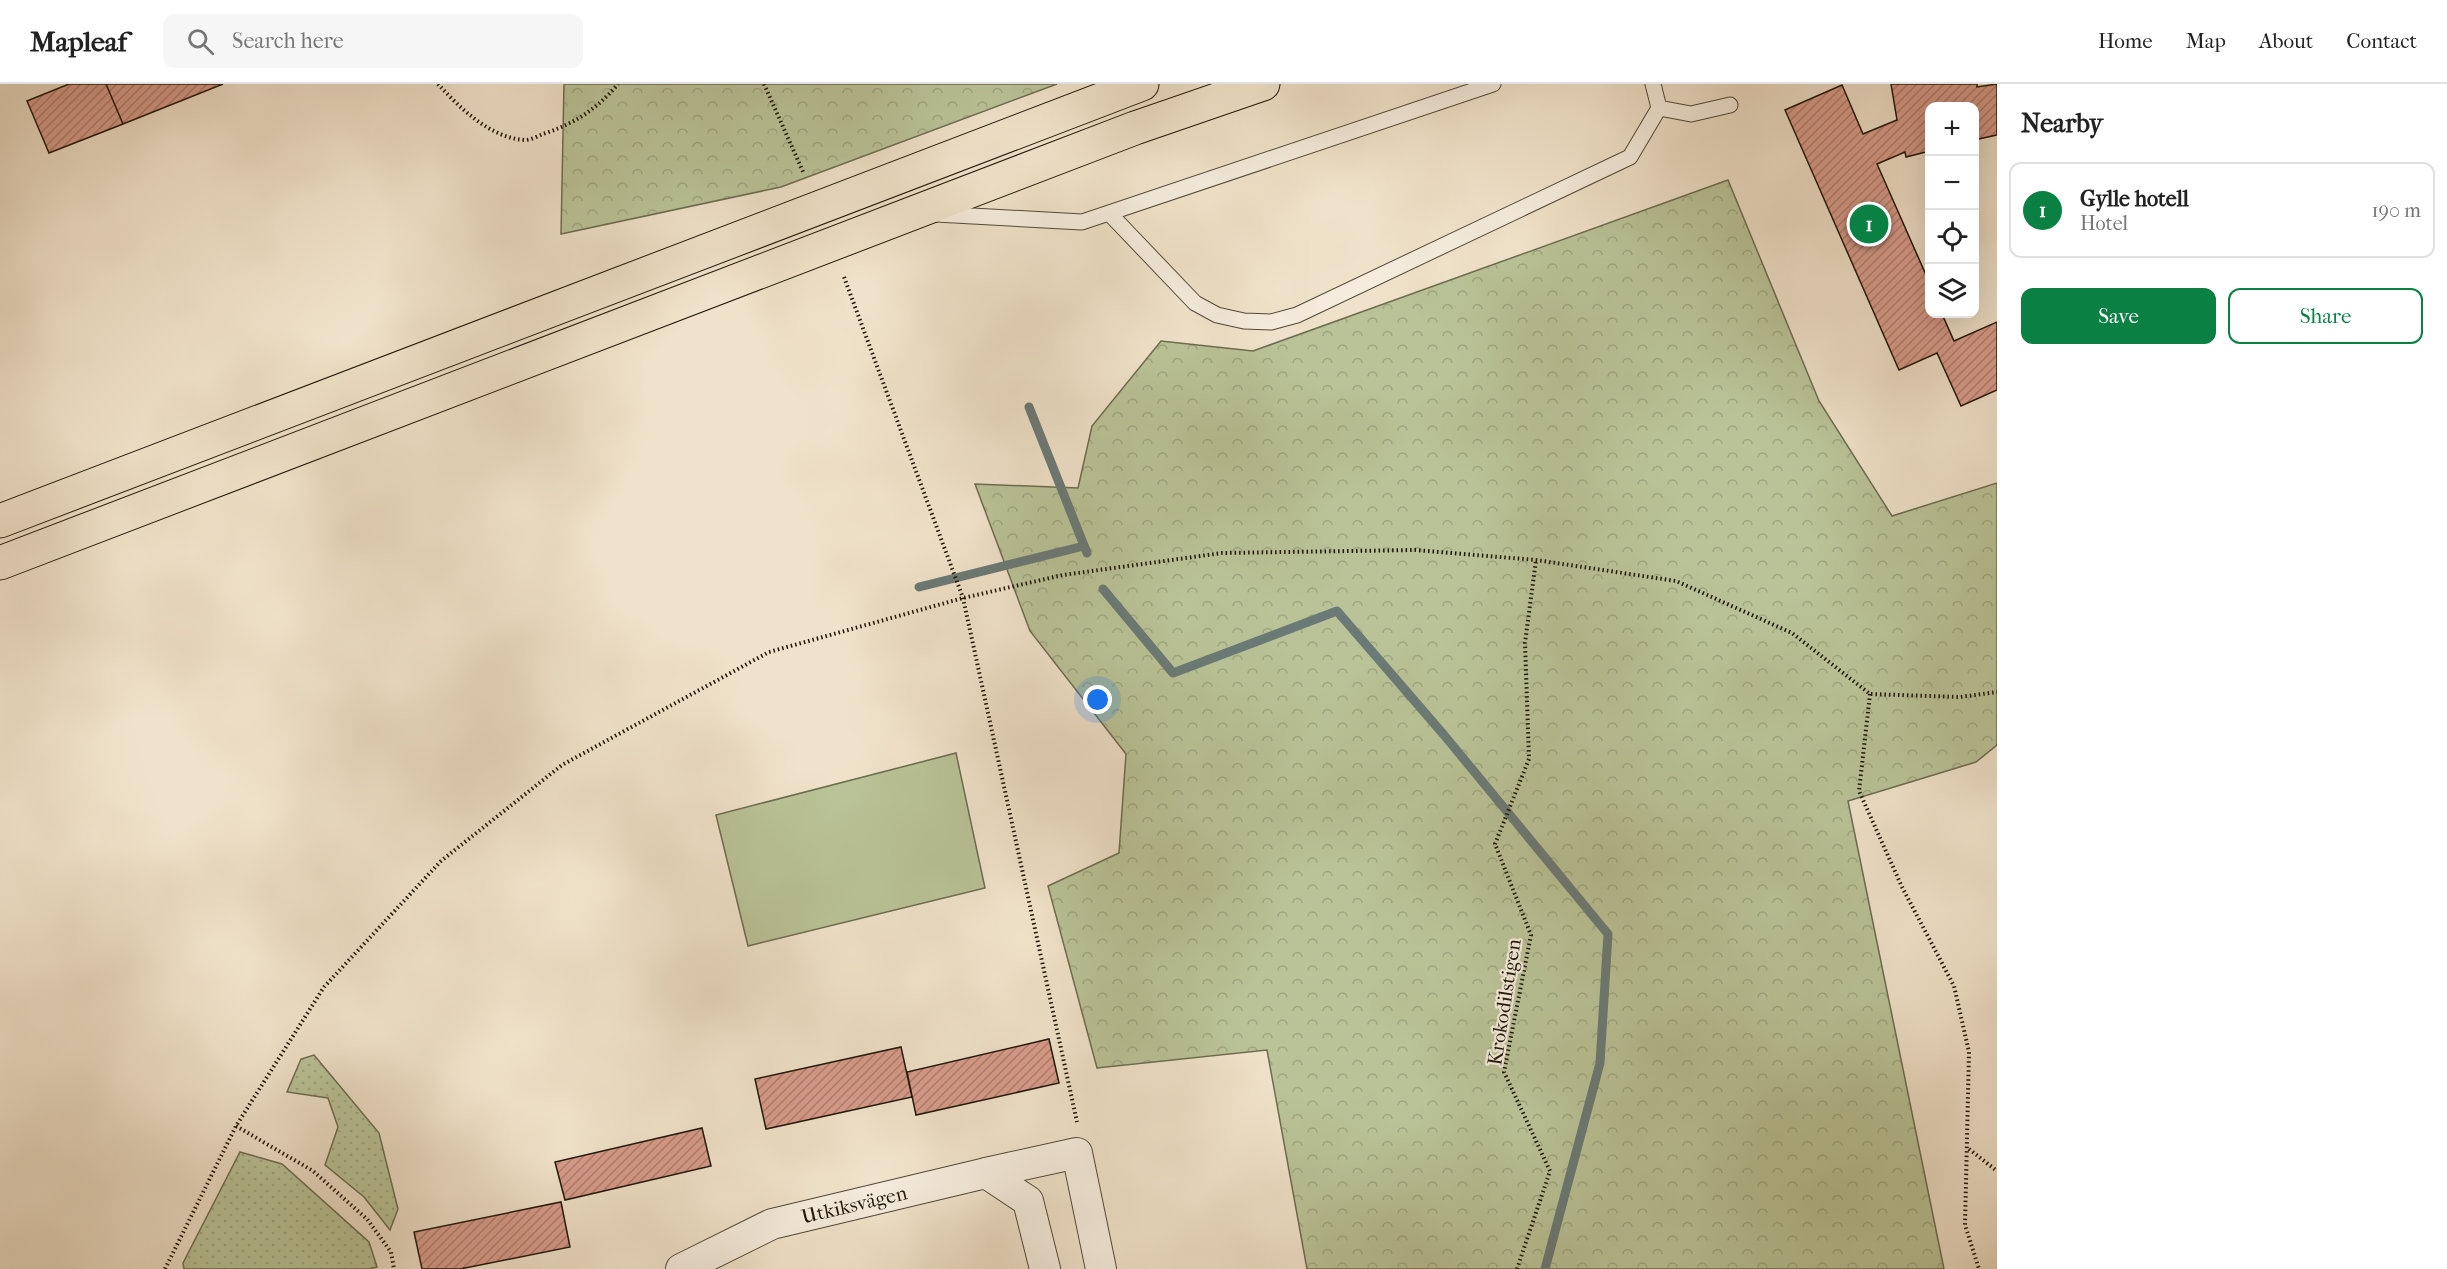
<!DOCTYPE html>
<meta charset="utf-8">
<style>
body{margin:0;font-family:"IM FELL French Canon",serif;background:#f6f6f6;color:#222}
.controls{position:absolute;right:18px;top:18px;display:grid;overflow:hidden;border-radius:12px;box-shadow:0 6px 24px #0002}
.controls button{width:54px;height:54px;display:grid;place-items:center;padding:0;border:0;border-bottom:2px solid #e0e0e0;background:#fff;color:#222;font:30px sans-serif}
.you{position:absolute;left:1098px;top:616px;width:21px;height:21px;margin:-15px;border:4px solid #fff;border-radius:50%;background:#1a73e8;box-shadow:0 0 0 9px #1a73e833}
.badge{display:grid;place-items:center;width:39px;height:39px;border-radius:50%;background:#0b8043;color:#fff;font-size:20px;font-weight:700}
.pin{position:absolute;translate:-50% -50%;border:3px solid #fff;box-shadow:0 2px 6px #0006}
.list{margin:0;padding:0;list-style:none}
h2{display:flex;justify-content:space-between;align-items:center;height:78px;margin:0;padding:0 24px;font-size:26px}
h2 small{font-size:20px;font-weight:400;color:#767676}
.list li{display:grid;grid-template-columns:39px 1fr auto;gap:18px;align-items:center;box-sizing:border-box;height:96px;margin:0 12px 12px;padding:0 12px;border:2px solid #e0e0e0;border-radius:12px}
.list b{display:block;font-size:22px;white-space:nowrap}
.list p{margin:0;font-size:20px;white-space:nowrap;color:#767676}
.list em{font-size:20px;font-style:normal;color:#767676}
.actions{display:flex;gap:12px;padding:18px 24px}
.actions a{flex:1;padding:14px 0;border:2px solid #0b8043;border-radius:12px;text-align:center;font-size:21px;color:#0b8043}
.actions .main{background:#0b8043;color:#fff}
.icon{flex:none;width:33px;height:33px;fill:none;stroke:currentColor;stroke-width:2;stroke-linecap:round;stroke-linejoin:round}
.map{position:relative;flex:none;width:1997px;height:1185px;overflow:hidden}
header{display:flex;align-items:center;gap:36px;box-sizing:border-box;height:84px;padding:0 30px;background:#fff;border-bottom:2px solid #e0e0e0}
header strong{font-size:28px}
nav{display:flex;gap:33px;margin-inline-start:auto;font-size:21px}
.search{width:420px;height:54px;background:#f6f6f6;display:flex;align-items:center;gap:15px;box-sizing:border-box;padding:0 21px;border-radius:12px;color:#767676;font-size:22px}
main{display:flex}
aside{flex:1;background:#fff}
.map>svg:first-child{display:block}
</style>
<header>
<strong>Mapleaf</strong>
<div class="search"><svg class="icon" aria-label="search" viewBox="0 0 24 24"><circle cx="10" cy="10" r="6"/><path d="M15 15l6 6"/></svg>Search here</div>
<nav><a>Home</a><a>Map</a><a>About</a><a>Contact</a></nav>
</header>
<main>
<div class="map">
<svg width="1997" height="1185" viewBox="0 0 1997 1185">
<defs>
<pattern id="grass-dots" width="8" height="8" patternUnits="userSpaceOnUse" patternTransform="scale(1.5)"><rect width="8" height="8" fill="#b9c397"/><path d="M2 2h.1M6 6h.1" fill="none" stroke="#9fa781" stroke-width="1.8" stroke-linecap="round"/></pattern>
<pattern id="forest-crowns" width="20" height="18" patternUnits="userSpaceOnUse" patternTransform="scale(1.5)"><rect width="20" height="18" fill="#b9c397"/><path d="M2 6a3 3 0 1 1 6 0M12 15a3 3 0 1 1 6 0" fill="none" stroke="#9fa781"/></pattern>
<pattern id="building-hatch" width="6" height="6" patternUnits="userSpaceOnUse" patternTransform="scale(1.5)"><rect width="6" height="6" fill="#d89c8b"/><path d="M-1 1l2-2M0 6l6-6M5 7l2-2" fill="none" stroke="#af7e70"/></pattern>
</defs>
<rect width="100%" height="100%" fill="#f0e2ca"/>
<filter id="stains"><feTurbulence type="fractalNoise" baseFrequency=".00333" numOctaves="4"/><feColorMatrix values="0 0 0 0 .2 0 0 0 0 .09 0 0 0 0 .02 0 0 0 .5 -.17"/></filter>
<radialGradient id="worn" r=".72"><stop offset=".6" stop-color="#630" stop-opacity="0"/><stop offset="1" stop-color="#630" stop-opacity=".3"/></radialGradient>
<!-- grass -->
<path fill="url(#grass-dots)" stroke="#6c6c50" stroke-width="1.5" d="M314 971 379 1049 398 1125 390 1146 364 1113 325 1081 338 1043 328 1014 287 1008 301 975Z
M240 1068 282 1080 369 1158 377 1183 369 1185H184L183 1179Z"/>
<!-- forest -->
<path fill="url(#forest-crowns)" stroke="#6c6c50" stroke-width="1.5" d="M564 0H1057L781 103 561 150Z
M1728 96 1819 317 1892 432 1997 399V661L1976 678 1848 717 1944 1185H1307L1267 966 1097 984 1048 802 1119 769 1126 670 1030 547 975 400 1078 404 1092 342 1161 257 1253 267Z"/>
<!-- pitch -->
<path fill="#b9c397" stroke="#6c6c50" stroke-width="1.5" d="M956 669 985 804 748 862 716 731Z"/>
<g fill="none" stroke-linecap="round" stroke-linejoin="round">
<!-- stream -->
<path stroke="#6b7a76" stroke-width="9" d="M1029 323 1087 469
M919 503 1084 462
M1103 505 1173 589 1337 527 1444 651 1608 850 1600 979 1545 1185"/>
</g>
<!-- building -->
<path fill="url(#building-hatch)" stroke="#1f1609" stroke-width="1.5" d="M69 0H106L123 40 49 69 27 17Z
M106 0H223L123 40Z
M1891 0H1977V3L1997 0V51L1974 56V22H1930V67L1906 73 1905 68 1877 80 1930 200V230H1942L1954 257 1997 238V306L1961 322 1937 269 1899 286 1785 26 1842 1 1863 50 1897 36Z
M1049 955 1059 999 916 1031 907 988Z
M901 963 912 1013 766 1045 755 995Z
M702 1044 711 1082 565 1116 555 1078Z
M561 1118 570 1163 460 1185H422L414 1148Z"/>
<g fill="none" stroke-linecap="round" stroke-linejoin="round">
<!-- lane casing -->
<g stroke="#534939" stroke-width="17">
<path id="lane" d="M1659 24 1691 30 1730 21
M1109 129 1195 219 1217 231 1244 237 1271 238 1297 231 1630 73 1659 24 1653 0
M936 130 1082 138 1493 0"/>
</g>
<!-- street casing -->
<g stroke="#534939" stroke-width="32">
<g id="street">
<path d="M986 1089 1077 1069 1101 1185"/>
<path id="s1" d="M681 1185 772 1140 986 1089 1028 1117 1045 1185"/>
</g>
</g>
<!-- highway casing -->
<g stroke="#1f1609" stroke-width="35">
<path id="highway" d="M0 437 1142 0
M0 479 1135 44 1263 0"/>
</g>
<!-- path -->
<path stroke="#1f1609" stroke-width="4" stroke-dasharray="1.5 3" stroke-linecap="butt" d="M438 0C460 24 490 54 525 56 531 56 538 52 543 50 574 40 597 25 618 0
M764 0 804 90
M844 193 963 514 1077 1038
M1870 610 1859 707 1902 803 1954 902 1969 968 1965 1141 1979 1185
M236 1042 313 1087 367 1135 391 1168 394 1185
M1969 1065 1997 1087
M165 1185 236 1042 324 903 441 777 562 681 769 568 963 514 1063 491 1222 469 1415 466 1536 476 1676 497 1792 549 1870 610 1960 613 1997 608
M1517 1185 1550 1087 1504 988 1531 851 1495 760 1529 675 1525 559 1536 476"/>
<!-- lane -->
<use href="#lane" stroke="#f5ecdd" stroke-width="15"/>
<!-- street -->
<use href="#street" stroke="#f5ecdd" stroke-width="30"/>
<!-- highway -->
<use href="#highway" stroke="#f0e2ca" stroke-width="33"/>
</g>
<g text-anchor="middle" stroke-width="4.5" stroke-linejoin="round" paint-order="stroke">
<!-- street labels -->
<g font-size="20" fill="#1f1609" stroke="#f5ecdd">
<text transform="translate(1504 918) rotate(-81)" y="7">Krokodilstigen</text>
<text dy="7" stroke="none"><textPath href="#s1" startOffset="186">Utkiksvägen</textPath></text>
</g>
</g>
<rect width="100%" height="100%" filter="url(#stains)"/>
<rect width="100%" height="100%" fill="url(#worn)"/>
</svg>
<div class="controls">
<button>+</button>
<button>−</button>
<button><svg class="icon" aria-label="locate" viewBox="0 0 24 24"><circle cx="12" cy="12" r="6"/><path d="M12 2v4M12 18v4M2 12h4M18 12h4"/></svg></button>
<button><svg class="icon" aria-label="layers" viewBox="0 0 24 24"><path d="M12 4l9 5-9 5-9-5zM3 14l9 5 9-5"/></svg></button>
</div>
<div class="you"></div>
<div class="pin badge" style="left:1869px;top:140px">1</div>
</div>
<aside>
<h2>Nearby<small></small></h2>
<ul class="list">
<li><span class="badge">1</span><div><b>Gylle hotell</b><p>Hotel</p></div><em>190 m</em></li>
</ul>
<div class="actions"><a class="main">Save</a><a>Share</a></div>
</aside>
</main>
